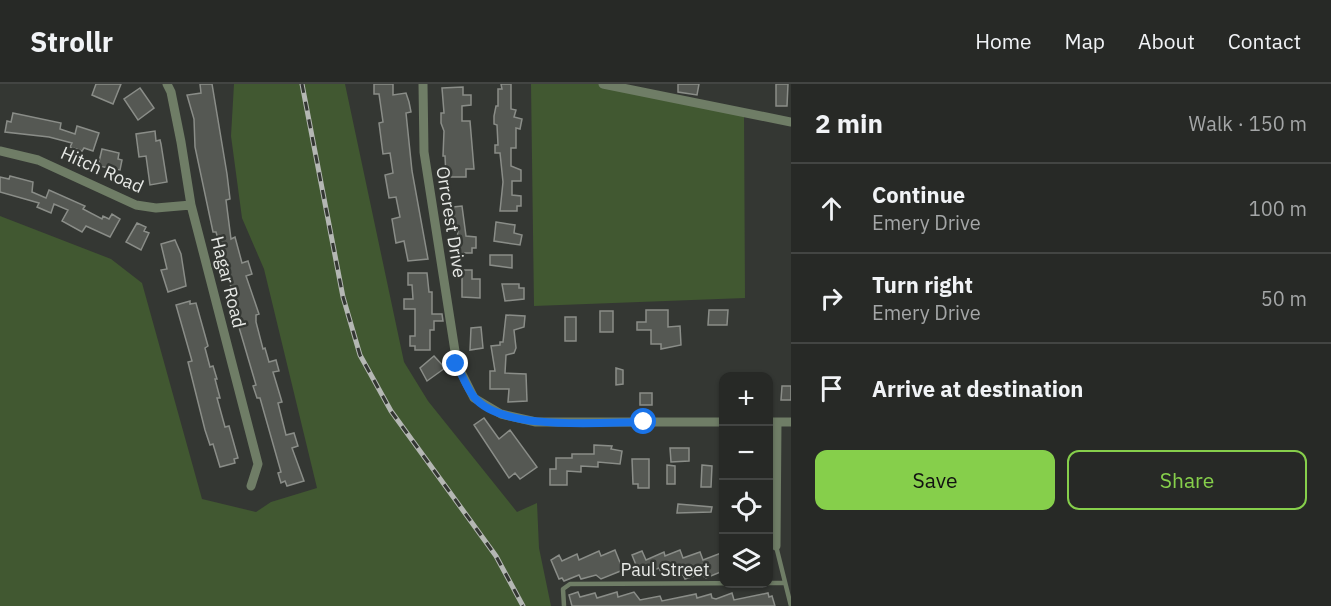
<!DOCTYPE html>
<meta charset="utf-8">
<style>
body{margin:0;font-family:"IBM Plex Sans",sans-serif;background:#333532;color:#f1f3f6}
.controls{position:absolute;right:18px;bottom:18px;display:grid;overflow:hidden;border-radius:12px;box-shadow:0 2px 4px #0004}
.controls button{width:54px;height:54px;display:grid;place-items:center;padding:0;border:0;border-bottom:2px solid #434543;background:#272926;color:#f1f3f6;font:30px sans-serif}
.stop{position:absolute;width:18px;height:18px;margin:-14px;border:4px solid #1a73e8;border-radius:50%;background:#fff}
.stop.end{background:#1a73e8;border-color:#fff;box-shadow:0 2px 6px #0008}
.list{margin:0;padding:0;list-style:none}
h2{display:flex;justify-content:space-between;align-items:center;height:78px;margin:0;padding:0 24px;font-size:26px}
h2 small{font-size:20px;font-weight:400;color:#a4a6a7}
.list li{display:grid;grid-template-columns:39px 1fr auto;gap:18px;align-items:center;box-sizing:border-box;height:90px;padding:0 24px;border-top:2px solid #434543}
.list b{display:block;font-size:22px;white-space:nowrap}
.list p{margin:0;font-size:20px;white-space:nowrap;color:#a4a6a7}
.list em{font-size:20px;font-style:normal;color:#a4a6a7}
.actions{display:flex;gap:12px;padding:18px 24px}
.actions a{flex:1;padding:14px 0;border:2px solid #86cf4b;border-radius:12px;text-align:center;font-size:21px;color:#86cf4b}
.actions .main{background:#86cf4b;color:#111}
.icon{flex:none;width:33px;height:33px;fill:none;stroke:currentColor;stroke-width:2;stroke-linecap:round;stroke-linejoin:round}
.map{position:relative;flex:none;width:791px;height:522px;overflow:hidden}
header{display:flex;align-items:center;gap:36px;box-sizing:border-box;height:84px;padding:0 30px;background:#272926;border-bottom:2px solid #434543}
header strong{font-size:28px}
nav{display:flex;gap:33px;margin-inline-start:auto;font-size:21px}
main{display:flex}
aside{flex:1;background:#272926}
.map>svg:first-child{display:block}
</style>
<header>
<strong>Strollr</strong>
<nav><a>Home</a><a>Map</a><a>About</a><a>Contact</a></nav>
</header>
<main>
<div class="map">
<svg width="791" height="522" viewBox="0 0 791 522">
<rect width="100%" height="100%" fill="#343733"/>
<!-- green -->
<path fill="#415831" d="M234 0H345L404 278 428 317 517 428 537 419 539 464 551 522H0V132L111 175 142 199 202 415 256 428 271 418 317 404 264 185 242 134 231 52Z
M531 0H603L744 29 745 214 534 222Z"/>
<!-- building -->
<path fill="#555853" stroke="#8a8d88" stroke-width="1.5" d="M96 0H121L113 20 92 11Z
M200 0H212L227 90 230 115 226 116 231 155 235 153 242 179 248 177 252 190 246 192 259 230 256 231V238L263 265 265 264 269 278 276 276 279 287 273 288 282 318 278 319 286 351 294 349 298 362 292 364 304 397 287 402 285 397 281 399 278 389 281 388 260 314H257L253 302 256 301 233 223 236 222 234 214 216 148H213L195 63 194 35 187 11 201 9Z
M374 0H393V11L406 9 409 18 411 28 406 29 412 87 428 175 408 177 404 157 396 159 392 135 400 133 396 113 389 114 385 91 393 89 390 69 383 70 379 39 383 38 379 10H374Z
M501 0H511V25L516 26 514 33 522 35 520 45 516 44V64H511V82L521 86V97H512V111L521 112V122H517V127H500L503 98 500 69H495V61H498L497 41 494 40V32L496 22H498V5H502Z
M678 0H699L697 11 678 8Z
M776 0H788L787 22H776Z
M463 3V11H471V21L462 22V37H470L474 85H466V93H446L445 72H443L444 47 441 39V29H444L442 4Z
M140 4 154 24 138 36 124 15Z
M13 29 61 39 60 45 75 50 77 42 99 49 93 67 84 64 82 67 70 63 72 59 49 53 5 48 7 37 11 38Z
M155 47 156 57 160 56 161 60 167 98 150 101 146 72 139 73 136 50Z
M102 65 119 69 118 75 122 76 120 86 98 82Z
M10 92 33 98 32 108 46 114 49 106 85 122 83 125 102 135 103 132 109 135 112 130 120 135 110 153 86 142 82 148 62 137 68 126 54 120 51 129 37 123 39 119 0 108V93L9 95Z
M462 122 466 152 476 153V164H472V169H456L458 146 453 145 451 132H454L453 123Z
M496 138 515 141 514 149 522 151 520 161 494 157Z
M137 139 146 143 144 147 149 149 141 166 126 158Z
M175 156 181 170 186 202 168 208 161 186 167 185 161 160Z
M490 171H512V184L490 181Z
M462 186H472V195H480V214L462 213Z
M408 189H427L429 208H432V230H442L443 237H434V246H430V266H415V262H410V252H415V225H404V215H413L412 201H408Z
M502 200H519V204H524V215L505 217Z
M190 217V220L196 219 208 262 205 264 210 283 213 282 217 295H215L220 314H217L225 343 229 342 238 374 234 375 235 379 220 383 213 360 210 361 205 346 188 278 192 277 176 221Z
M646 226H668V243L680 242 681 261 661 265V260H651V246H637V238H646Z
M709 226H728L727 241H708Z
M600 227H613V248H600Z
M506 231 525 232 524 243 514 246 516 264 514 269 506 271 505 289 526 290 527 317 508 318 509 305H490V287H495L491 262 500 261V258H503Z
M565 233H576V257H565Z
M481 243 483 264 470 266 471 244Z
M434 272 445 284 427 297 420 284Z
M616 284 623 286V300L616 301Z
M782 302H791V316H781Z
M640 309H652V321H640Z
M484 334 499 355 510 346 537 383 520 395 515 389 509 394 474 341Z
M594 361 612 362 611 365 622 367 620 380 598 378V383L581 382V388L567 387V401H550V385H556V374H572V370H594Z
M670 364H689V377L671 378Z
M632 375H649V404H638V400H633Z
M667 381 675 382V400H667Z
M702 381 712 382 711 403H701Z
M678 420 712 423 711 428 677 429Z
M615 466 623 486 601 495 596 491 581 495 579 491 564 497 562 494 559 495 551 476 559 471 562 477 577 470 579 476 599 467 601 472Z
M680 466 683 474 700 468 703 476 721 469 723 487 706 494 700 490 685 495 683 491 676 493 674 488 663 493 659 484 640 491 632 471 642 467 646 476 664 468 665 472Z
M578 508 580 513 595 509 597 514 617 508 618 513 634 508 640 516 660 512 662 517 696 510 697 514 711 510 712 514 716 515 732 509 734 516 768 509 769 513 772 512 775 522H572L569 511Z"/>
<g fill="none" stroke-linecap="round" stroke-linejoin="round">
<!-- service -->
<path stroke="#6f7d66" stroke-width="4.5" d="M776 462 791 522
M564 522 563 505 570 500 785 499"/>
<!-- minor -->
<path stroke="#6f7d66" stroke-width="9" d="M167 0 171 8 181 58 191 121 258 380 251 402
M423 0 424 68 457 280 474 314 501 330 536 338H724
M603 0 791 38
M0 67 38 76 136 121 156 124 191 121
M768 338H791
M776 462 777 338"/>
<!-- rail casing -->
<g stroke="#b4b7b3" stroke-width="5">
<path id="rail" d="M302 0 343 213 360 271 391 327 496 472 523 522"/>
</g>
<!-- rail -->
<use href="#rail" stroke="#343733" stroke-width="3" stroke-dasharray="9" stroke-linecap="butt"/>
</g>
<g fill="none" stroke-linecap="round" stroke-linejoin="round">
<!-- route -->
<path stroke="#1a73e8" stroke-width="8" d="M456 280C462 290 466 303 474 313 502 348 602 338 644 338"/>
</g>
<g text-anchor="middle" stroke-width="5" stroke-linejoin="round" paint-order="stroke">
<!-- street labels -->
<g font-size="18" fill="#e7e9e6" stroke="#343733">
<text transform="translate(102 86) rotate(24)" y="6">Hitch Road</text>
<text transform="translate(451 138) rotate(81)" y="6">Orrcrest Drive</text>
<text transform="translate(228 198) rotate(76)" y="6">Hagar Road</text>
<text x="665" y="492">Paul Street</text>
</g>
</g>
</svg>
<div class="controls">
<button>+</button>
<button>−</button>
<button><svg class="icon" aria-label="locate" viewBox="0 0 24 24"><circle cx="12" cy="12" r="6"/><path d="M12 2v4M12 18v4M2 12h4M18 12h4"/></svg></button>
<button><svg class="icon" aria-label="layers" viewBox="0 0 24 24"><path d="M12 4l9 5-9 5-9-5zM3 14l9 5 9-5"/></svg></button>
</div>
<div class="stop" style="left:644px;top:338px"></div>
<div class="stop end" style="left:456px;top:280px"></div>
</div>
<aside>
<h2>2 min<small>Walk · 150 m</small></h2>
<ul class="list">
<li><svg class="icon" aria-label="ahead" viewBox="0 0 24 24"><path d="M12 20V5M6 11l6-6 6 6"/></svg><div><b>Continue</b><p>Emery Drive</p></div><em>100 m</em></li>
<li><svg class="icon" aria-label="right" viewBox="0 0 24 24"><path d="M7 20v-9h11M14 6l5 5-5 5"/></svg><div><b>Turn right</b><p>Emery Drive</p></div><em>50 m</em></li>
<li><svg class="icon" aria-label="arrive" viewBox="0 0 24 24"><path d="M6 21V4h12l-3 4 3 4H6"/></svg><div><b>Arrive at destination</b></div></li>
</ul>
<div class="actions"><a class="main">Save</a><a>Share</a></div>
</aside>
</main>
